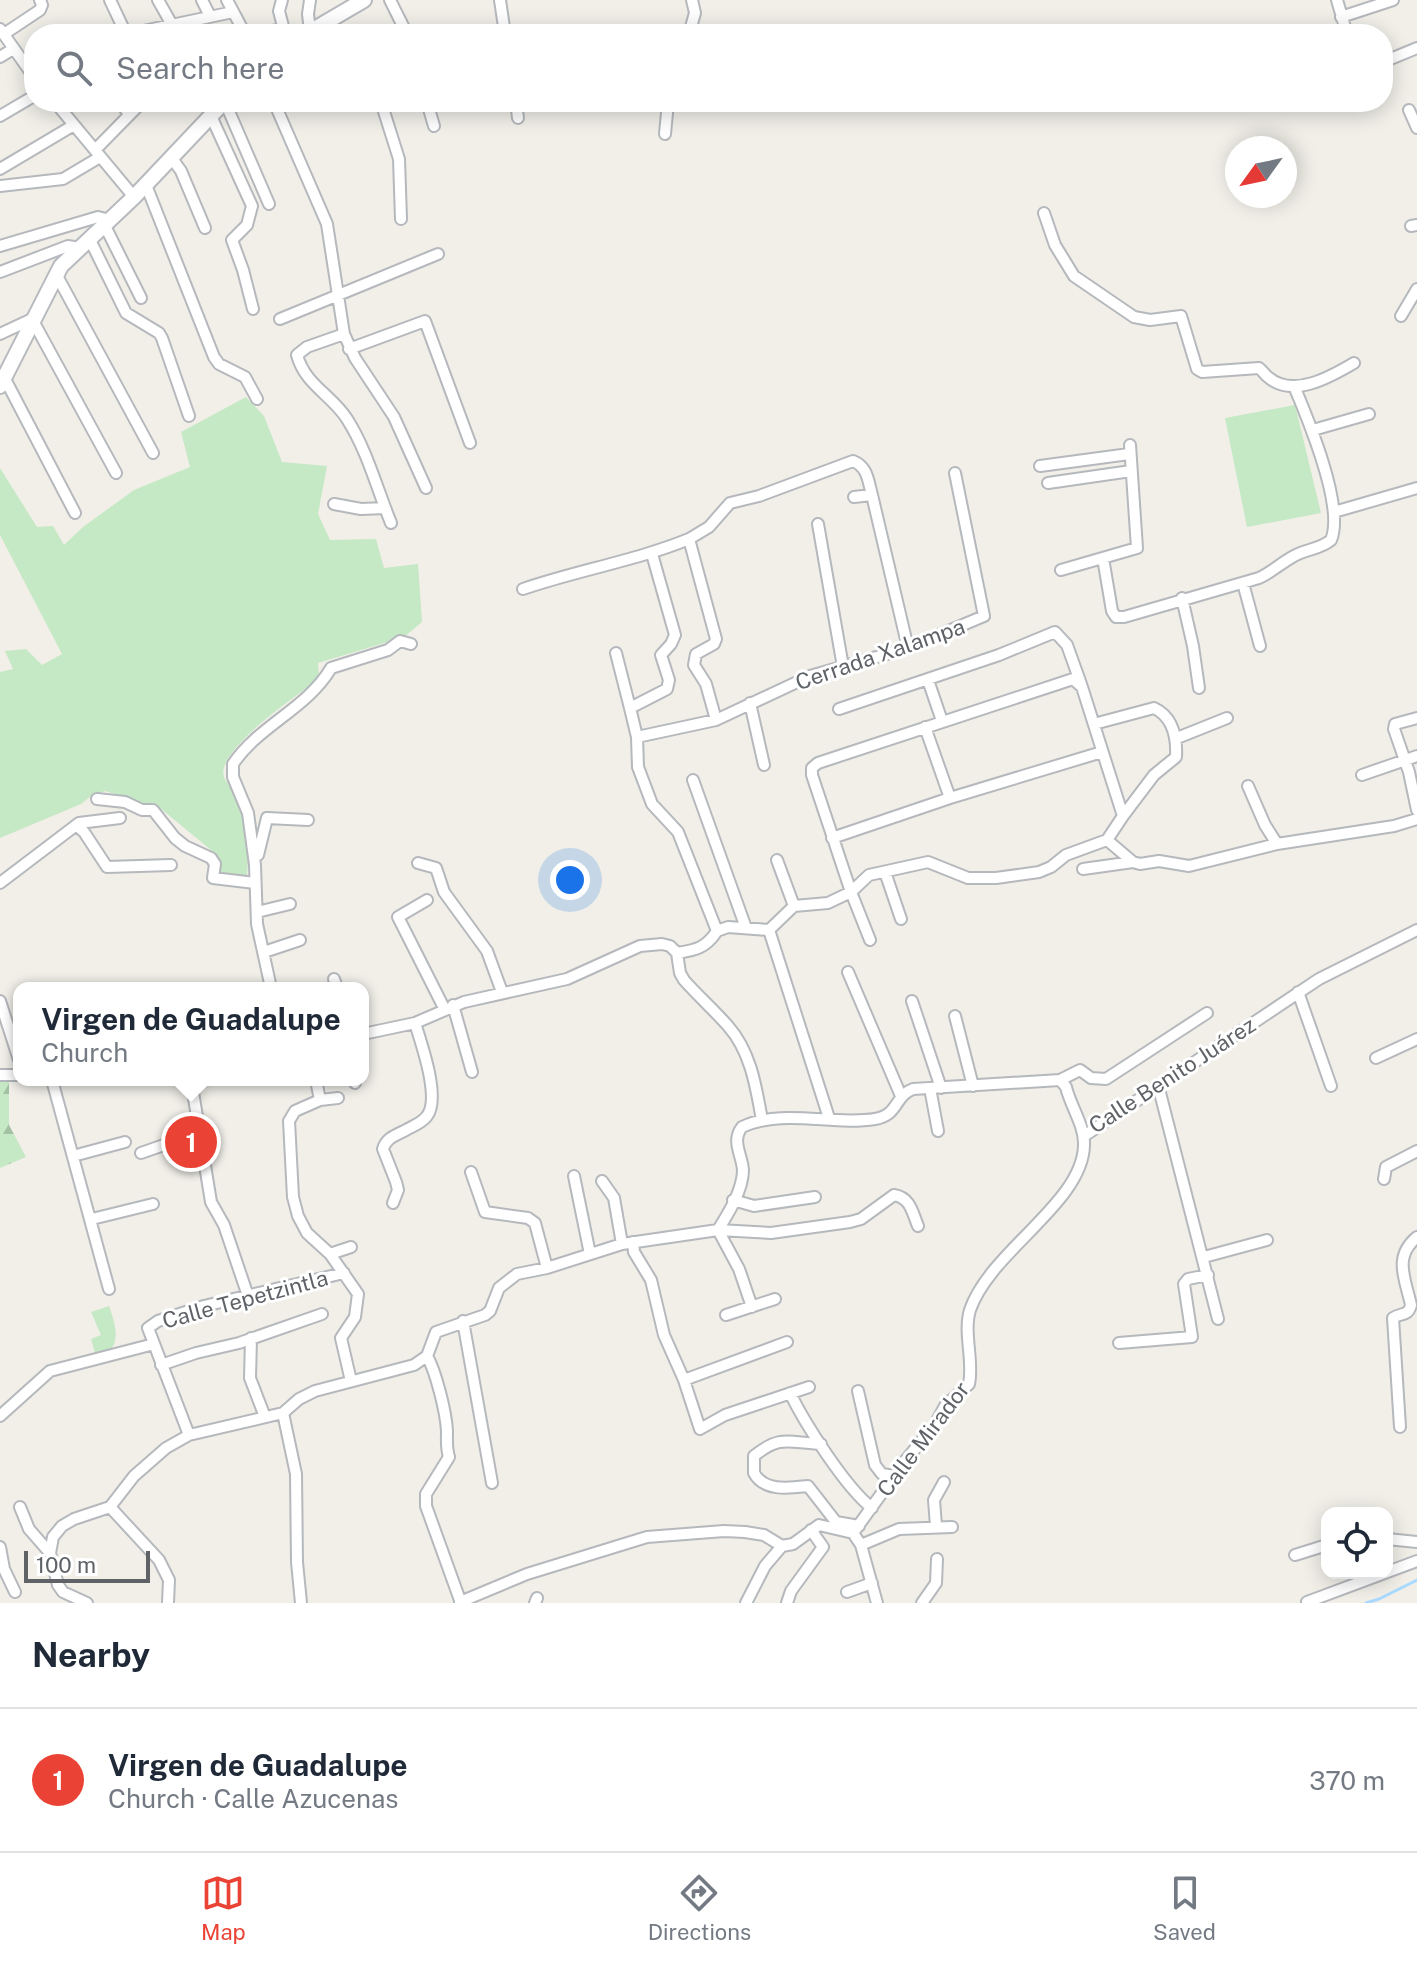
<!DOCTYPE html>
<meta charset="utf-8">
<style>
body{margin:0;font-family:"Public Sans",sans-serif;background:#f6f6f7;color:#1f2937}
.controls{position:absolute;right:24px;bottom:24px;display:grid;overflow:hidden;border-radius:16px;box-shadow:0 4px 20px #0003}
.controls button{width:72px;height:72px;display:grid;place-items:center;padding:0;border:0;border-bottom:2px solid #e0e1e3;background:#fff;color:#1f2937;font:40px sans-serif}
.compass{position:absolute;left:1225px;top:136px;width:72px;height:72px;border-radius:50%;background:#fff;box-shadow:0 4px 20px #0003;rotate:237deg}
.scale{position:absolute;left:24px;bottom:20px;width:126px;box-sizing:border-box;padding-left:8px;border:4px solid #5f6368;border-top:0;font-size:22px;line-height:28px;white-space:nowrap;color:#5f6368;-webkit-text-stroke:6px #fff;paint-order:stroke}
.you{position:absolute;left:570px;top:880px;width:28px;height:28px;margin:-20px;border:6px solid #fff;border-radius:50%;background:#1a73e8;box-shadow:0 0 0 12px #1a73e833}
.badge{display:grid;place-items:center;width:52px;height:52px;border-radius:50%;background:#ea4335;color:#fff;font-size:26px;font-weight:700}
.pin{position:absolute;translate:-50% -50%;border:4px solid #fff;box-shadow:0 2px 8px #0006}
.popup{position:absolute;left:13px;top:982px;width:356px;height:104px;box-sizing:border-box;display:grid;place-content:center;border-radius:16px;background:#fff;filter:drop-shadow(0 2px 6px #0005);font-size:26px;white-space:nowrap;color:#747a83}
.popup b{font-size:30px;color:#1f2937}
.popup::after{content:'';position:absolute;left:50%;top:100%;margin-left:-16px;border:16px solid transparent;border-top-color:#fff}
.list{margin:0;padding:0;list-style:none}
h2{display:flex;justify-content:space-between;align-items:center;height:104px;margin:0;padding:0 32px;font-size:34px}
h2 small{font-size:26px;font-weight:400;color:#747a83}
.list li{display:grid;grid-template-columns:52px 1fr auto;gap:24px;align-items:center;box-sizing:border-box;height:144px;padding:0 32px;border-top:2px solid #e0e1e3}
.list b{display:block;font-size:30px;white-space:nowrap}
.list p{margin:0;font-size:26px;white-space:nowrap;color:#747a83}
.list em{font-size:26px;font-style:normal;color:#747a83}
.icon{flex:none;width:44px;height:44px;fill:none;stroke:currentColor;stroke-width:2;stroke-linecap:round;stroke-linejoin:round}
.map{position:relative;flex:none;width:1417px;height:1603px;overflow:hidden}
.search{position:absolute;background:#fff;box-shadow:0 4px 20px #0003;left:24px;right:24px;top:24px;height:88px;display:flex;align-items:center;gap:20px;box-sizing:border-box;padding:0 28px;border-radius:32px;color:#747a83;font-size:30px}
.sheet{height:248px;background:#fff}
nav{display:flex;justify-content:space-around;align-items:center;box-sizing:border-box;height:112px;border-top:2px solid #e0e1e3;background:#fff;font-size:22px;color:#747a83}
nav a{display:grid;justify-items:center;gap:4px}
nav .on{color:#ea4335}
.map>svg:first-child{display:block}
</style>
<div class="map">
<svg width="1417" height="1603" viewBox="0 0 1417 1603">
<defs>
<pattern id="forest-firs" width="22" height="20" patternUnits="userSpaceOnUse" patternTransform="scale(2)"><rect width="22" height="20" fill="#c5e8c5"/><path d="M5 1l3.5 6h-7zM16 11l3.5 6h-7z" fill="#a3c0a4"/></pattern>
</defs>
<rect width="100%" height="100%" fill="#f1efe8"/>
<!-- grass -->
<path fill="#c5e8c5" d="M246 397 264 416 282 462 327 466 318 514 330 540 376 539 384 568 418 564 422 622 404 637 318 663 319 679C299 694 215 750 224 777 226 783 232 787 235 792 248 818 249 849 247 877L220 873 217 855 160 808 105 791 91 796 81 804 0 838V672L13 669 5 651 26 649 42 665 62 654 0 535V468L37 527 53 526 64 545 83 527 134 490 190 467 181 432Z
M1295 405 1321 513 1247 527 1225 418Z
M109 1306C116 1326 124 1351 96 1357L91 1339 101 1335 91 1312Z"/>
<!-- forest -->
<path fill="url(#forest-firs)" d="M0 1080 9 1081V1125L26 1157 0 1168Z"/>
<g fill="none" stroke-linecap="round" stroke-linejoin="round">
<!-- stream -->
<path stroke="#aadaff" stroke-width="3" d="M1366 1603 1379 1599 1417 1580"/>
<!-- minor casing -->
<g stroke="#b5b8bc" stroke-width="14">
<path id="minor" d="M110 0 126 34
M158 0 171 23
M202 0 210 16
M227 0 245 34
M282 0 279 11 285 34
M390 0 407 34
M500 0 505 34
M1337 0 1347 34
M1341 17 1393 0
M0 29 34 77
M310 31 308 14 310 0
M4 34 40 10 42 5 40 0
M129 34 233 12
M254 34 284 29
M689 34 695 13 692 0
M0 57 13 49
M1383 62 1417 48
M55 102 134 197
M120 102 129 114
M225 102 269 204
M274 102 327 224 344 334 355 358 394 417 426 488
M381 102 399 159 401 219
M427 102 434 126
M516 102 518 118
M1409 110 1417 128
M0 116 34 96
M211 116 252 206 247 225 232 240 243 270 253 309
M665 134 668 102
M95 150 142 102
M171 157 181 171 205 228
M0 169 74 125
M146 185 214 357 219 364 245 377 257 399
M0 186 63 179 100 157
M1044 213 1055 245 1074 276 1134 317 1150 320 1181 316 1197 369 1202 372 1259 368C1263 371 1265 375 1268 377 1293 399 1332 376 1354 363
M105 226 141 298
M1411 226 1417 225
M90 240 126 313 159 333 162 338 189 416
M0 246 98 217 110 220
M0 272 68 246 80 248
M56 274 153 453
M1401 316 1417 289
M280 319 438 254
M0 334 32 319 116 473
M344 334 307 347 297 355C305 385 332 395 347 419 367 450 377 489 391 523
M349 349 425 321 470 443
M4 377 75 513
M1313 430 1369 414
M1040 466 1129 454
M1048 483 1131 471
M854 497 872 495 908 648
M334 504 361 509 385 508
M1334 512 1417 488
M818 524 843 667
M689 539 709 527 730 503 759 496 853 461C868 467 868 481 872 495
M652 554 675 635 671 644 661 655 669 680 667 689 630 708 637 737 638 767 652 804 678 832 717 931
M1103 558 1112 611 1116 617H1124L1259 578C1272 572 1281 563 1294 556 1306 549 1321 549 1331 540 1345 507 1308 419 1294 386
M1061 570 1137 548 1130 445
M1243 583 1260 646
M523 589C578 570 635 561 689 539L716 639 714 644 696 654 694 665 706 684 716 720
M1182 598 1193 646 1199 688
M616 653 630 708
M928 680 942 721
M750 703 764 765
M839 709 999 655 1055 632 1067 645 1081 684
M1417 718 1395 724 1394 729 1409 772 1417 810
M1094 724 1154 708C1173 717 1177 738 1176 757L1154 775 1123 816
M925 727 950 798
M637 737 716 720 810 676 908 648 984 616 955 473
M1177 738 1227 718
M1362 775 1417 756
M693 780 746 928
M1248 786 1265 825 1277 844
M97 799 125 802 142 810H153L175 838 185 846 211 858 215 864 213 878 255 883
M76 825 84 832 107 867 171 865
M832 838 950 798 1102 752
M258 855 267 818 308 820
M777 860 794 906
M418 863 436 868 444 892 487 951 502 992
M1083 869 1133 862
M885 872 901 919
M0 883 79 823 120 818
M427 900 398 917 444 1008
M257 912 290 904
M769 930 829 1118
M717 931 728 927 769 930 794 906 828 903 851 892 869 875 928 862 968 878H996L1039 872 1051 867 1066 855 1107 840 1133 862 1140 864 1159 861 1189 866 1277 844 1394 826 1417 819
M870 940 851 892 812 775V768L818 763 1073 679 1082 687 1123 816 1107 840
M264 952 300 940
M677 953 680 973 684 980C698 996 714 1010 728 1026 751 1052 756 1087 762 1120
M848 972 901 1096
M334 979 337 988
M271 988 257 924 255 865 248 813 233 777V764C258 726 308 708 331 668L388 650 400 641 411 644
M1298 992 1331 1086
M0 1001 19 1060
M912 1001 941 1088
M453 1005 472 1072
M955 1016 973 1086
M363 1034 415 1023 464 1002 567 979 640 946 662 944 670 946 677 953C696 950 706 948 717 931
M1376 1058 1417 1039
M0 1075H19
M52 1080 109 1289
M191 1080 211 1202 224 1225 248 1296
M316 1080 320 1100 295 1111 289 1121 293 1197 298 1216 307 1233 330 1254 358 1294 355 1317 341 1338 351 1381
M354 1080 355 1083
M1158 1085 1218 1319
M930 1088 938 1131
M320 1100 338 1098
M1084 1136 1319 979 1417 930
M141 1153 198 1133
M73 1156 125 1142
M471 1172 485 1212 528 1218 535 1223 547 1268
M574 1176 590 1254
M1384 1179 1386 1167 1417 1151
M602 1181 614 1198 622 1244
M733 1200 754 1206 815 1197
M393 1203 398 1190 396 1182 383 1149C386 1138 396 1135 406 1130 413 1126 422 1123 427 1116 441 1098 421 1043 415 1023
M92 1219 153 1204
M633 1242 634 1252 651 1280 664 1335 684 1380 700 1429 725 1415 809 1387
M330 1254 351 1247
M1204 1257 1267 1240
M752 1307 739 1269 718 1230 771 1233 850 1222 861 1219 894 1195C911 1198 912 1212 918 1226
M726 1315 775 1299
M463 1321 492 1483
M251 1338 250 1378 265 1417
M1119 1343 1192 1337 1184 1284 1188 1279 1208 1275
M427 1356C436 1372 446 1412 447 1431 447 1441 446 1447 449 1457L426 1494V1506L461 1603
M161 1365 196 1353 239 1343 322 1314
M684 1380 787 1342
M858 1391 875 1465 882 1474 894 1476
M790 1393C805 1424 846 1488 872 1508
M283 1413 296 1474 297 1562 301 1603
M0 1416 50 1371 154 1344
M1400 1427 1393 1318C1402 1312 1408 1317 1411 1305 1405 1278 1393 1257 1417 1237
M189 1435 148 1328 158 1321 204 1306 344 1273
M821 1444C789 1443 781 1434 754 1456V1473C764 1492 790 1488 808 1486L836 1522 859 1526
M20 1507 29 1529 50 1553
M110 1507 159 1560 169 1580 168 1603
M936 1526 934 1500 944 1482
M853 1533 905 1461 934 1426 945 1406 969 1384C974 1361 963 1333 970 1310 990 1251 1083 1203 1084 1145 1085 1126 1070 1105 1066 1087L1060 1080
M1387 1539 1417 1542
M861 1545 899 1529 952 1527
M782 1546 793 1544 819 1525 853 1533 861 1545 877 1603
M0 1547 4 1569 15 1592
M1295 1555 1327 1545
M847 1592 872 1583
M460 1602 527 1574 647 1537 724 1531 745 1532 764 1535 782 1546
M1307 1602 1417 1561
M87 1603 63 1592 58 1585 50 1553 53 1537 62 1526 74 1519 110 1507 134 1476 166 1448 189 1435 283 1413 299 1399 315 1391 414 1365 427 1356 436 1332 485 1315 490 1311 499 1288 517 1274 547 1268 622 1244 718 1230C728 1214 743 1190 743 1170 742 1155 731 1141 742 1127 783 1108 832 1126 875 1119 899 1115 894 1096 913 1089L1060 1080 1080 1070 1091 1078 1106 1079 1207 1013
M535 1603 537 1598
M746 1603 765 1566 782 1546
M787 1603 791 1591 823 1547 811 1530
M922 1603 936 1583 937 1559"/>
</g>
<!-- secondary casing -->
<g stroke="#b6babf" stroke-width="18">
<path id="secondary" d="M306 34 364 0
M0 386 61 266 134 197 224 102"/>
</g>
<!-- minor -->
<use href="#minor" stroke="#fff" stroke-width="10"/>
<!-- secondary -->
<use href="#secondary" stroke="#fff" stroke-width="14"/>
</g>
<g text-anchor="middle" stroke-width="6" stroke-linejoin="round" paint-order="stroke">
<!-- street labels -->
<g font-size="22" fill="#5f6368" stroke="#fff">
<text transform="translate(880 654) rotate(-19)" y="8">Cerrada Xalampa</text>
<text transform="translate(1172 1075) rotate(-33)" y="8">Calle Benito Juárez</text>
<text transform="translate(245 1299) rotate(-15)" y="8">Calle Tepetzintla</text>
<text transform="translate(923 1439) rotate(-53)" y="8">Calle Mirador</text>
</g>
</g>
</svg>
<div class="controls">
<button><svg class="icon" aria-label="locate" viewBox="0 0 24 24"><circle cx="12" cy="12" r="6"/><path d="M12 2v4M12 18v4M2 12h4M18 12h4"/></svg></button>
</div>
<svg class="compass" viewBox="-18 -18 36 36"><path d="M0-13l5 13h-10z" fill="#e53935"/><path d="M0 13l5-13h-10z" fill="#747a83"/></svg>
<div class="scale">100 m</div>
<div class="you"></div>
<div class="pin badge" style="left:191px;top:1142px">1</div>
<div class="popup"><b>Virgen de Guadalupe</b>Church</div>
<div class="search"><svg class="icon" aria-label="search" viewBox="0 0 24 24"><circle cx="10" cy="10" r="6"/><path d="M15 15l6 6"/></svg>Search here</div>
</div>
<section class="sheet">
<h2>Nearby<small></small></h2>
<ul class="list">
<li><span class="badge">1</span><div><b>Virgen de Guadalupe</b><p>Church · Calle Azucenas</p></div><em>370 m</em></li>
</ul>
</section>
<nav>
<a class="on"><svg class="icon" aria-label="map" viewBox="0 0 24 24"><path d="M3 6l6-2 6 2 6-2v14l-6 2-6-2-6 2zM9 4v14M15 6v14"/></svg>Map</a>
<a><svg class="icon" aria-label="directions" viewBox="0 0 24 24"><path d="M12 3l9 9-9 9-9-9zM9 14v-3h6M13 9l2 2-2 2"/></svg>Directions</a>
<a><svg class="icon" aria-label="saved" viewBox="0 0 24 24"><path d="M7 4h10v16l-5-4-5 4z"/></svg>Saved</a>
</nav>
